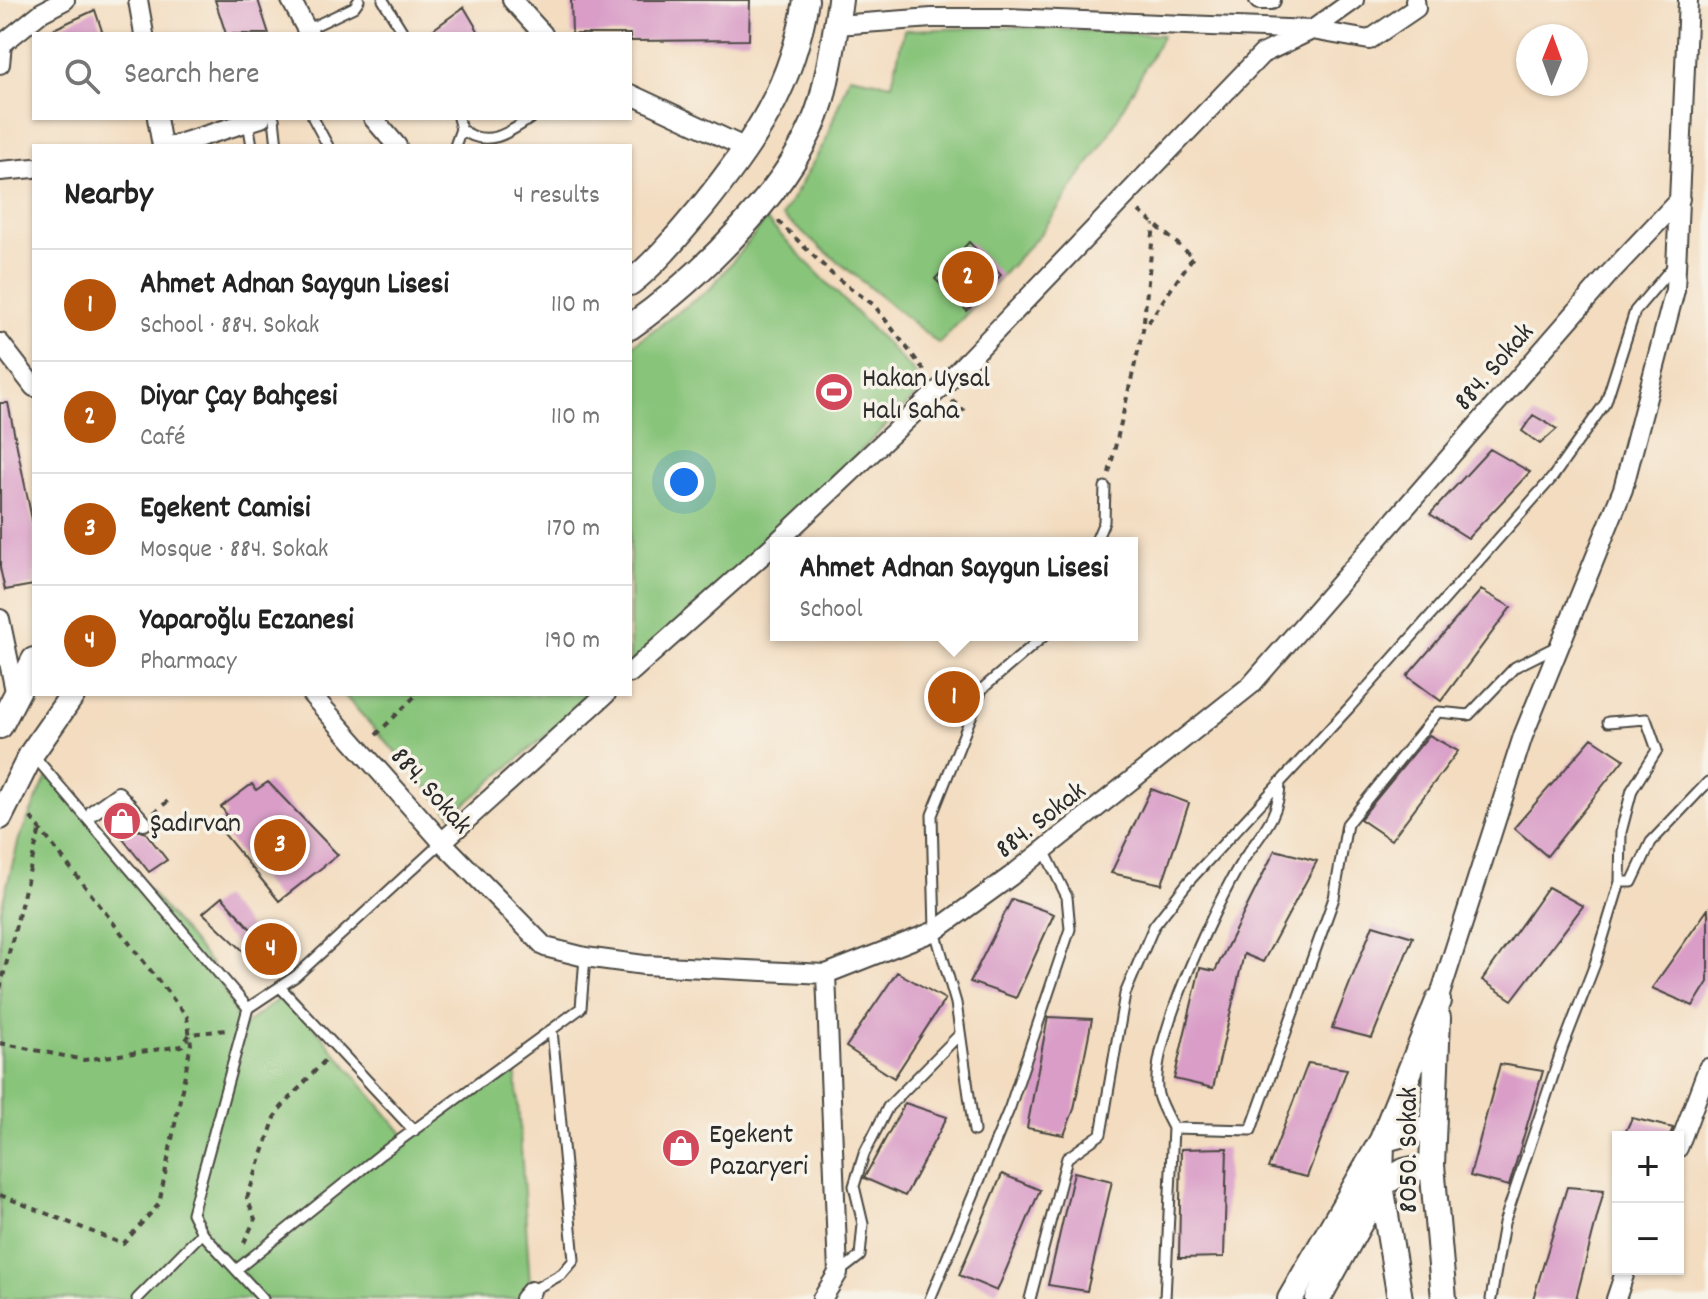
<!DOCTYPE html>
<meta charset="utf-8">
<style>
body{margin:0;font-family:Dekko,sans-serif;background:#f2f2f2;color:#222}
.controls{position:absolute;right:24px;bottom:24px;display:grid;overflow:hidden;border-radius:0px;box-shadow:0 2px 6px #0004}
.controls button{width:72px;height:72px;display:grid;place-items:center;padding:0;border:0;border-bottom:2px solid #e0e0e0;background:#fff;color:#222;font:40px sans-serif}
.compass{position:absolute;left:1516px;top:24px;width:72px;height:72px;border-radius:50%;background:#fff;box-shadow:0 2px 6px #0004;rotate:1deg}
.you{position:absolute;left:684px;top:482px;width:28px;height:28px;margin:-20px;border:6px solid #fff;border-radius:50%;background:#1a73e8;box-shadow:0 0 0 12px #1a73e833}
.badge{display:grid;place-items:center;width:52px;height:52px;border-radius:50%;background:#b45309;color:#fff;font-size:26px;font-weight:700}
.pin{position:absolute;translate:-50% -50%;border:4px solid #fff;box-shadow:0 2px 8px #0006}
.popup{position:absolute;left:770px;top:537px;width:368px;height:104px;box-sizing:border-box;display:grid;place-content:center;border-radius:0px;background:#fff;filter:drop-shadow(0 2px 6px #0005);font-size:26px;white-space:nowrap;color:#767676}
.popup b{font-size:30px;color:#222}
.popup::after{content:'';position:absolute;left:50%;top:100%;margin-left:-16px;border:16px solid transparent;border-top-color:#fff}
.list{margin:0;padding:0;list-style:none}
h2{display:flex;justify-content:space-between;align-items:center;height:104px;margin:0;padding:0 32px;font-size:34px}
h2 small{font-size:26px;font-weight:400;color:#767676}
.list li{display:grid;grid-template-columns:52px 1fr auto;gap:24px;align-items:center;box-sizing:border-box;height:112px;padding:0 32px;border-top:2px solid #e0e0e0}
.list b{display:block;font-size:30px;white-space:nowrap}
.list p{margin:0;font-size:26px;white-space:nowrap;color:#767676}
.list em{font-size:26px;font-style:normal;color:#767676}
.icon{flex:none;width:44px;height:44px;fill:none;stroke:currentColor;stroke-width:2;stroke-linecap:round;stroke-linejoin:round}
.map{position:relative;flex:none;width:1708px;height:1299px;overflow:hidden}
.search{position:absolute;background:#fff;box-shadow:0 2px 6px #0004;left:32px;top:32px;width:600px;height:88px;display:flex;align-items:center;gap:20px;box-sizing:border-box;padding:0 28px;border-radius:0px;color:#767676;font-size:30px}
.panel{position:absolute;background:#fff;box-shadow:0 2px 6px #0004;left:32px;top:144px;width:600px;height:552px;border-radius:0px}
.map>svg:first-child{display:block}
</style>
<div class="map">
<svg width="1708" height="1299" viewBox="0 0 1708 1299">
<rect width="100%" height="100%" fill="#f7f3e8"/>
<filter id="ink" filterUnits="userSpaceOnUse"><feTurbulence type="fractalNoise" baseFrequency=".0125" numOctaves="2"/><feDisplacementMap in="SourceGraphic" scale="16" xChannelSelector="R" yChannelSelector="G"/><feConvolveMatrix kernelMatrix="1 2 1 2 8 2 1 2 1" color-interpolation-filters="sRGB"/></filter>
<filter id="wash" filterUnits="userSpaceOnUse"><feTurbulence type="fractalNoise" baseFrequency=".006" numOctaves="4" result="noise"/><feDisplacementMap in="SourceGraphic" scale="32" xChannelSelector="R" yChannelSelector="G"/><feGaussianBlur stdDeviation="1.8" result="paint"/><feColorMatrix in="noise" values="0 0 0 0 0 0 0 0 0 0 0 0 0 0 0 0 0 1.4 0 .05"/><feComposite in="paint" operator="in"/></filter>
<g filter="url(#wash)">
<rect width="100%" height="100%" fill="#f3dcbf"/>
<!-- green -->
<path fill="#88c47a" stroke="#5a7852" stroke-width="2" d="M1018 27 1163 35 1106 139 1041 233 939 344 782 216 825 142 849 76 892 84 904 30Z
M766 220 914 372 923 389 780 531 630 664V347L711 288Z
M343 694H595L452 815Z
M49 772 211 964 242 1027 286 993 405 1136 516 1073 531 1299H0V913L19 839Z"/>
<g id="blocks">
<!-- building -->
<path fill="#d99dc7" d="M215 0H258L269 34H226Z
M571 0H750L749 40 630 41V34H572Z
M464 7 480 34H427Z
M95 10 103 34H43Z
M969 242 1001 275 967 311 935 279Z
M0 403H8L34 529V585L5 590 0 568Z
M1533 415 1557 429 1540 444 1522 431Z
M1490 449 1530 472 1468 538 1430 514Z
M1481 590 1511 607 1441 701 1407 676Z
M1429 735 1458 751 1391 840 1360 819Z
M1592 738 1624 759 1547 856 1514 828Z
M268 782 338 855 279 901 216 824 227 815 221 807 252 784 256 790Z
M1151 789 1189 803 1162 884 1111 873Z
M120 811 137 830 146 833 167 860 149 872 108 820Z
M1275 850 1317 861 1263 962 1244 954 1213 1088 1174 1079 1200 968 1215 971Z
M1548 887 1583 906 1512 1000 1482 980Z
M222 897 268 948 254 961 203 913Z
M1012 899 1054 914 1016 998 970 982Z
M1708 909V982L1693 1006 1652 988Z
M1373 925 1413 937 1372 1038 1332 1028Z
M897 972 945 999 894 1078 846 1047Z
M1048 1017 1092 1019 1074 1109 1064 1135 1027 1128Z
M1308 1063 1347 1069 1307 1177 1268 1168Z
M1500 1064 1543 1071 1509 1186 1470 1176Z
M905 1103 947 1117 905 1196 864 1178Z
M1632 1118 1673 1128 1669 1137H1623Z
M1227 1148 1224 1257 1179 1258 1181 1149Z
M1074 1172 1112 1181 1087 1291 1048 1285Z
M1002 1174 1040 1190 997 1291 959 1275Z
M1567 1187 1604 1190 1576 1299H1533Z"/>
</g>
</g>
<g filter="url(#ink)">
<use href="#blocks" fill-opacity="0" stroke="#494641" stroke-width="2"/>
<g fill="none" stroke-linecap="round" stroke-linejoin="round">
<!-- service casing -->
<g stroke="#494641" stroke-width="13">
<path id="service" d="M383 0 404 34
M306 30 354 7 359 0
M274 118 277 146
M313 118 328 146
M458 118 461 129C486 149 509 133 531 118
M248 122 252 146
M455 146 461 129
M1095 543 1104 522 1105 487
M34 756 248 1008 192 1213 202 1233 263 1299
M1620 882H1632L1651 842 1708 782
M280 987 414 1131
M248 1008 296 976 442 842
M1173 1128C1168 1118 1161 1106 1158 1095 1147 1050 1212 914 1235 873 1253 840 1280 822 1280 782
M974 1131 956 1003 935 931 932 815 982 689 1045 635
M236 1270 381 1154 581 1008 585 957
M838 1273 860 1256 863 1224 854 1186 864 1154 888 1107 960 1034
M531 1291 562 1274 574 1260 552 1030
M137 1299 202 1233
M930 1299 1010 1107 1070 929 1067 897 1044 850
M1030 1299 1067 1158 1101 1134 1125 994 1154 926 1189 881 1349 708 1552 478 1606 402 1635 311 1674 265
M1165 1299 1173 1128 1251 1130 1334 898 1347 824 1438 712 1469 715 1515 667 1557 646
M1491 1299 1504 1223 1562 1049 1595 964 1620 882 1621 832 1632 790 1657 750 1646 719 1608 722"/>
</g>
<!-- pedestrian casing -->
<g stroke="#494641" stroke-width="18">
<path id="pedestrian" d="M93 812 118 794 144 823"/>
</g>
<!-- minor casing -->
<g stroke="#494641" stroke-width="22">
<path id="minor" d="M138 0 144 34
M291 0 309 34
M512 0 543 34
M1259 0H1271
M837 25 932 18H1007L1312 30 1354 0
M0 64 2 44 42 12 65 0
M630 94 748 149
M157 118 162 146
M373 118 397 146
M172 146 261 118
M0 171 34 168
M0 343 34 387
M776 543 949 380 1262 54 1312 30 1369 40 1416 8 1415 0
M0 619 15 691
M630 673 776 543
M311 694 442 842 545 947 585 957 644 965 826 974 935 931 1011 876 1251 685 1609 274 1680 199
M442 842 606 694
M1438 1001 1523 736 1623 489 1675 290 1688 0
M1678 1148 1708 1068
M524 1299 531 1291
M822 1299 838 1273 826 974
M1616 1299 1626 1269"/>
</g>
<!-- tertiary casing -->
<g stroke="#494641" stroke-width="28">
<path id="tertiary" d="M630 283C657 262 680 233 702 207 755 141 793 85 806 0
M630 327C698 279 797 184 821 102 830 69 835 34 840 0
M0 726 34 660
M0 817 32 753 73 694
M1438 1018 1432 1165 1444 1299
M1290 1299 1382 1140 1438 1001
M1318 1299 1381 1185 1404 1171 1432 1165
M1400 1299 1381 1185 1382 1140 1433 1126"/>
</g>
<!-- path -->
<path stroke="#494641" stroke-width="4" stroke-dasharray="6 6" stroke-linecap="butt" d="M1139 211 1193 257 1145 327
M778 221 834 276 874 305 927 374
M952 401 965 411
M1109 473 1143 330 1154 224
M376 735 417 694
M154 813 169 800
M0 989 40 829
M0 1043 84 1060 182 1046 190 1034 226 1030
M0 1195 123 1244 159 1204 191 1044 187 1017 29 815
M244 1243 255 1219 247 1198 277 1112 328 1057"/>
<!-- service -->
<use href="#service" stroke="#fff" stroke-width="9"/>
<!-- pedestrian -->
<use href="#pedestrian" stroke="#fff" stroke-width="14"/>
<!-- minor -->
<use href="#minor" stroke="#fff" stroke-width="18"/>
<!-- tertiary -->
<use href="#tertiary" stroke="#fff" stroke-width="24"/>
</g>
</g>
<!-- icons -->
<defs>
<g id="stadium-disc" transform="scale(2)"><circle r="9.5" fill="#d1495b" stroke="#f7f3e8"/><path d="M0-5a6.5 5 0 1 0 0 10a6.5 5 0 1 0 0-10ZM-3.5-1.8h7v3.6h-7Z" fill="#fff"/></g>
<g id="shop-disc" transform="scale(2)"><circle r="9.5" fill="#d1495b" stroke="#f7f3e8"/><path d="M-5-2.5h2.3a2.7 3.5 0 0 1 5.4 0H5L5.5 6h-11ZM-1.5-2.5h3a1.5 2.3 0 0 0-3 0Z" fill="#fff"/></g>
</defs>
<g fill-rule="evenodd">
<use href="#stadium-disc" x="834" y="392"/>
<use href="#shop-disc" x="122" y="821"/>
<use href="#shop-disc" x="681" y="1148"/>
</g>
<g text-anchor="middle" stroke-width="7" stroke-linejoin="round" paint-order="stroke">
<!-- street labels -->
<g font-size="28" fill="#2b2b2b" stroke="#f7f3e8">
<text transform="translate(1492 365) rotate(-49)" y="10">884. Sokak</text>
<text transform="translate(433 789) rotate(48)" y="10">884. Sokak</text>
<text transform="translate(1039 818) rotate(-38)" y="10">884. Sokak</text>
<text transform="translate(1406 1150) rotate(-90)" y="10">8050. Sokak</text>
</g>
<!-- poi labels -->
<g font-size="28" fill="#2b2b2b" stroke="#f7f3e8" text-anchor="start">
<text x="862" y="386">Hakan Uysal<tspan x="862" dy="32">Halı Saha</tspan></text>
<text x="150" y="831">Şadırvan</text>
<text x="709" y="1142">Egekent<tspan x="709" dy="32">Pazaryeri</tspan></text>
</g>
</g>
</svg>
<div class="controls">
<button>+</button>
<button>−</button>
</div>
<svg class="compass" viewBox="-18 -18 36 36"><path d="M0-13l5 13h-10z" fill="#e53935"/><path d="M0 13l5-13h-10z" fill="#767676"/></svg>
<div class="you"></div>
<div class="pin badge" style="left:954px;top:697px">1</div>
<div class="popup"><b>Ahmet Adnan Saygun Lisesi</b>School</div>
<div class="pin badge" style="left:968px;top:277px">2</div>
<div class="pin badge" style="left:280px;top:845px">3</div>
<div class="pin badge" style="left:271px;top:949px">4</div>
<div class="search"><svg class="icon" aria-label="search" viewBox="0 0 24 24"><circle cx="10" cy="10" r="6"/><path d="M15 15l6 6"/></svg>Search here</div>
<section class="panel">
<h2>Nearby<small>4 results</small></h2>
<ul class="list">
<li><span class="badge">1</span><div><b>Ahmet Adnan Saygun Lisesi</b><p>School · 884. Sokak</p></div><em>110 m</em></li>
<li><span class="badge">2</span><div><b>Diyar Çay Bahçesi</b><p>Café</p></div><em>110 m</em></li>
<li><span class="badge">3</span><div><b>Egekent Camisi</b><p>Mosque · 884. Sokak</p></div><em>170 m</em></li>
<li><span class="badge">4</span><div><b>Yaparoğlu Eczanesi</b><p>Pharmacy</p></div><em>190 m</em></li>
</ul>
</section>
</div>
